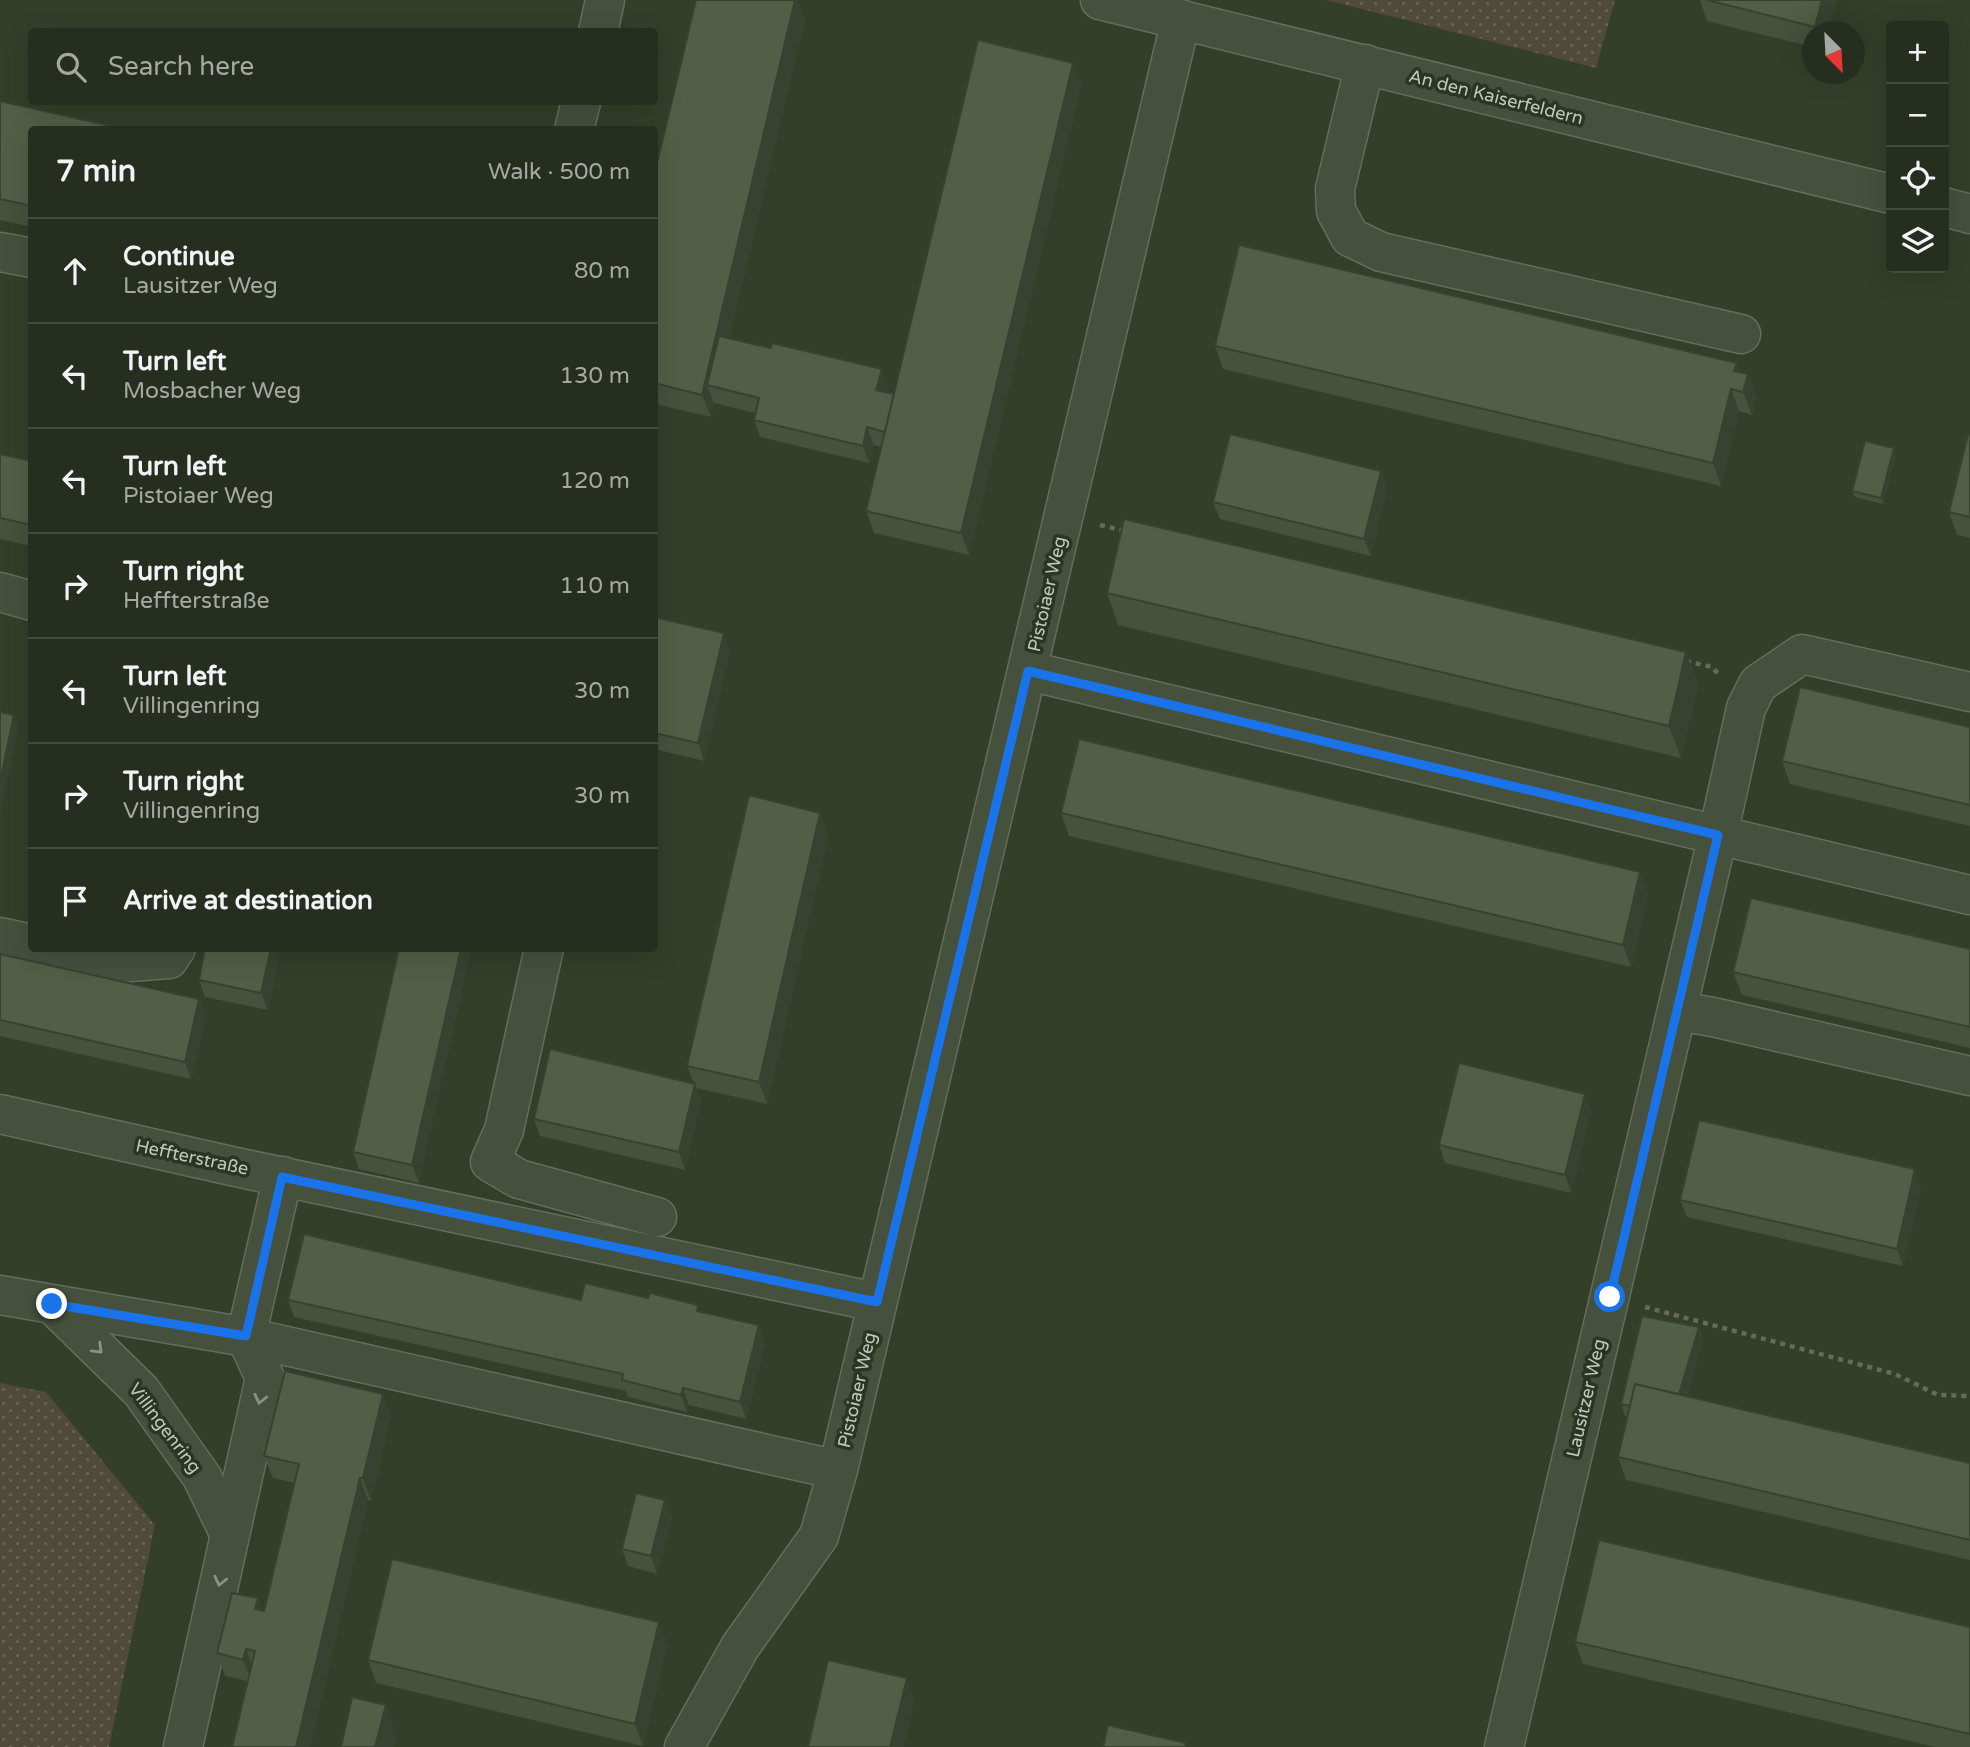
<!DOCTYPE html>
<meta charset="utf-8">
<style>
body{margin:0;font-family:"Varela Round",sans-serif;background:#2e3728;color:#f1f3f6}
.controls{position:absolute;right:21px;top:21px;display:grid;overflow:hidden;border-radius:7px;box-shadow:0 7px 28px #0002}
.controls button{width:63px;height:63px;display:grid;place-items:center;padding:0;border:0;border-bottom:2px solid #424a3d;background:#262f1f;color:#f1f3f6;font:35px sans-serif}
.compass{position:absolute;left:1802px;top:21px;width:63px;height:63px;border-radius:50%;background:#262f1f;box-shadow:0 7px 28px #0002;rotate:156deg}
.stop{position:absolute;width:21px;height:21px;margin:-16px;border:5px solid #1a73e8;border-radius:50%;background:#fff}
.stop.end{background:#1a73e8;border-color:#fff;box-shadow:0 2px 7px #0008}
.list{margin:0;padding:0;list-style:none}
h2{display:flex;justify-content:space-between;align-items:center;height:91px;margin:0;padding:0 28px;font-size:30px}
h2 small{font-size:23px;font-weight:400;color:#a4a9a4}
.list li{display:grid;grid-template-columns:46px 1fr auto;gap:21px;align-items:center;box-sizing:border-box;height:105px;padding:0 28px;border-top:2px solid #424a3d}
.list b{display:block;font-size:26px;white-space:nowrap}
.list p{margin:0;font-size:23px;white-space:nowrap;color:#a4a9a4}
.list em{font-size:23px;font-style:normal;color:#a4a9a4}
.icon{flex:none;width:38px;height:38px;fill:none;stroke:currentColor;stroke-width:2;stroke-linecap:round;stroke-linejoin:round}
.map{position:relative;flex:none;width:1970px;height:1747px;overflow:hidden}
.search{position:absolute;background:#262f1f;box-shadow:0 7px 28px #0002;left:28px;top:28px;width:630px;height:77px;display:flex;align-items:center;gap:18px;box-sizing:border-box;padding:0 24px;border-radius:7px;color:#a4a9a4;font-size:26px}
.panel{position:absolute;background:#262f1f;box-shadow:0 7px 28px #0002;left:28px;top:126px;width:630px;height:826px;border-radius:7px}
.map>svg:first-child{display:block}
</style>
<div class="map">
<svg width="1970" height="1747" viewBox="0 0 1970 1747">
<defs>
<pattern id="grass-dots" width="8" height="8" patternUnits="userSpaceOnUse" patternTransform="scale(1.75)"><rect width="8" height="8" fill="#4f4b38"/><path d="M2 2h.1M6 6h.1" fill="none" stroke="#676453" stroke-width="1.8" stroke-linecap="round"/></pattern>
</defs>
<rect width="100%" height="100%" fill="#333f29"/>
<!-- grass -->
<path fill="url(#grass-dots)" d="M1326 0H1615L1596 68Z
M0 1383 46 1392 155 1525 109 1747H0Z"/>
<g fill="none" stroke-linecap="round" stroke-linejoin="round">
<!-- minor casing -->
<g stroke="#636d5b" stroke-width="41">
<path id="minor" d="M1100 0 1891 194
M598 32 605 0
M1365 64 1335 189 1336 211 1350 237 1381 252 1741 334
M574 130 581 102
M1944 207 1970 214
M0 252 32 258
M0 592 32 601
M1029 671 1970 895
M0 937 32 944
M51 948 117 963 169 959 176 948
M544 948 504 1130 490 1162 519 1179 657 1217
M1677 1011 1713 1017 1970 1076
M0 1114 236 1167 876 1302
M283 1176 246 1337 838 1470
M0 1295 52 1304 141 1391 202 1477 230 1535 183 1747
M52 1304 246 1337 265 1378 230 1535
M684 1747 740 1647 819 1536 838 1470 1181 19
M1504 1747 1718 835 1746 708 1758 684 1802 654 1970 692"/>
</g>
<!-- path -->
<path stroke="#686a57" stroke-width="4.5" stroke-dasharray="5 5" stroke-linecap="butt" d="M1100 525 1125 531
M1686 661 1712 667 1721 677
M1645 1307 1895 1374 1938 1395 1970 1396"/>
<!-- minor -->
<use href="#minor" stroke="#45503d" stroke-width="38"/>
</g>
<!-- wall -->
<path fill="#47513c" d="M1700 0H1836L1828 32H1812V47L1707 21Z
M805 18 729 338 888 386 886 393 894 394 1073 63 1081 85 969 555 874 533 866 511 881 447 874 445 869 463 760 437 754 420 755 413 714 403 711 417 654 404V176Z
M0 101 32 130V227L0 220Z
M1215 346 1740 373 1748 374 1756 397 1752 415 1739 411 1721 486 1223 369Z
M1970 434V538L1957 535 1949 512Z
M0 454 32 461V546L0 539Z
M1896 454 1883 504 1855 497 1852 491Z
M1381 471 1387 488 1371 556 1220 519 1213 502Z
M1107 593 1686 652 1698 684 1681 758 1118 625Z
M654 617 730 650 704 761 654 749Z
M1970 727V826L1790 784 1782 761Z
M820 813 828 835 767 1104 696 1088 701 1101 685 1170 540 1136 534 1119 694 1083 687 1066Z
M1061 813 1648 894 1631 967 1069 836Z
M205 948H280L268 1010 205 997 199 980Z
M399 948 419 1183 359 1169 353 1152Z
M1970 949V1048L1742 995 1733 972Z
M0 954 199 999 206 1016 191 1079 0 1036Z
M1585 1094 1591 1111 1571 1193 1445 1163 1439 1145Z
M1915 1169 1921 1187 1903 1266 1687 1217 1680 1200Z
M288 1300H581L701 1311 765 1343 746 1419 689 1405 687 1412 628 1397 626 1391 294 1317Z
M1699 1327 1703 1339 1687 1396 1970 1463V1560L1626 1480 1618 1457 1628 1416H1625L1621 1404Z
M391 1416 371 1501 368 1500 310 1747H232L247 1681 225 1676 217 1653 258 1598 262 1610 264 1611 294 1483 273 1478 264 1456Z
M665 1500 672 1518 657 1574 628 1566 622 1549Z
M1970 1627V1747H1936L1583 1664 1575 1642Z
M667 1644 643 1746 376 1683 368 1660Z"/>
<!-- shaded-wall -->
<path fill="#394231" d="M795 0H798L805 18 717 388 707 385 714 403 711 417 702 395Z
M1822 0H1836L1828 32H1817L1815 27Z
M1073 63 1081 85 969 555 961 533Z
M1737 363 1745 385 1734 371Z
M882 369 888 386 882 407 876 390Z
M1748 374 1756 397 1752 415 1743 392Z
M1731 389 1739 411 1721 486 1713 463Z
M867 427 874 445 869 463 863 446Z
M1894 448 1896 454 1883 504 1881 498Z
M1381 471 1387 488 1371 556 1364 539Z
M724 633 730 650 704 761 698 743Z
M1686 652 1698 684 1681 758 1669 726Z
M14 715 19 727 0 813V782Z
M820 813 828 835 767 1104 759 1082Z
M1640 872 1648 894 1631 967 1623 945Z
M271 948H280L268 1010 261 993Z
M461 948H472L419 1183 412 1165Z
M199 999 206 1016 191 1079 185 1062Z
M695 1084 701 1101 685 1170 679 1152Z
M1585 1094 1591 1111 1571 1193 1565 1175Z
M1915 1169 1921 1187 1903 1266 1897 1249Z
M759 1325 765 1343 746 1419 740 1402Z
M1699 1327 1703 1339 1681 1415 1677 1403Z
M683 1388 689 1405 687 1412 681 1395Z
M383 1394 391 1416 371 1501 363 1478Z
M360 1478 368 1500 310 1747H296Z
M665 1500 672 1518 657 1574 651 1556Z
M258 1598 266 1621 255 1609Z
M659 1622 667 1644 643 1746 635 1724Z
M246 1649 254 1671 252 1682 243 1660Z
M907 1678 915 1701 904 1747H890Z
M386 1705 397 1737 395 1747H375Z"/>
<!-- building -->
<path fill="#525e46" stroke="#394231" stroke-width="2" d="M696 0H795L702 395 654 383V176Z
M1707 0H1822L1815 27Z
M978 40 1073 63 961 533 866 511Z
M0 101 129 130H32V206L0 199Z
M1239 245 1737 363 1734 371 1748 374 1743 392 1731 389 1713 463 1215 346Z
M719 336 771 348 772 343 882 369 876 390 894 394 885 432 867 427 863 446 754 420 759 398 707 385Z
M1230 434 1381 471 1364 539 1213 502Z
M1968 434H1970V517L1949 512Z
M1865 441 1894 448 1881 498 1852 491Z
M0 454 32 461V525L0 518Z
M1124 519 1686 652 1669 726 1107 593Z
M654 617 724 633 698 743 654 733Z
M1800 687 1970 727V805L1782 761Z
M0 712 14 715 0 782Z
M1079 739 1640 872 1623 945 1061 813Z
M749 795 820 813 759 1082 687 1066Z
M1751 898 1970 949V1027L1733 972Z
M205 948H271L261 993 199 980Z
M399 948H461L412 1165 353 1152Z
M0 954 199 999 185 1062 0 1020Z
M550 1049 695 1084 679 1152 534 1119Z
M1459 1063 1585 1094 1565 1175 1439 1145Z
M1699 1120 1915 1169 1897 1249 1680 1200Z
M304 1234 581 1300 585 1283 648 1298 650 1293 698 1305 697 1311 759 1325 740 1402 683 1388 681 1395 622 1380 623 1374 288 1300Z
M1642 1316 1699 1327 1679 1394 1635 1384 1630 1406 1621 1404Z
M285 1371 383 1394 363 1478H360L296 1747H232L255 1651 246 1649 243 1660 217 1653 232 1593 258 1598 255 1609 264 1611 299 1464 264 1456Z
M1635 1384 1970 1463V1540L1618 1457Z
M636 1493 665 1500 651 1556 622 1549Z
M1599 1540 1970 1627V1734L1575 1642Z
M392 1559 659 1622 635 1724 368 1660Z
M828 1660 907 1678 890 1747H808Z
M352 1697 386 1705 375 1747H341Z
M1108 1725 1186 1743 1185 1747H1103Z"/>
<!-- one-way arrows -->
<defs><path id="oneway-chevron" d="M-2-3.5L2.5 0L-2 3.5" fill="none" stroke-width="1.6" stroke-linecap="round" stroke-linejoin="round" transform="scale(1.75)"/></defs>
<g stroke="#899382">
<use href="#oneway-chevron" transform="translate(98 1349) rotate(44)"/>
<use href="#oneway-chevron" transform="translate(260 1399) rotate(103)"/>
<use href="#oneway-chevron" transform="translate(220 1581) rotate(103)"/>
</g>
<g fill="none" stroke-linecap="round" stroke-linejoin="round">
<!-- route -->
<path stroke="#1a73e8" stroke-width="9" d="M52 1304 246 1336 282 1177 877 1302 1028 671 1718 835 1610 1297"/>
</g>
<g text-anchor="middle" stroke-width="7" stroke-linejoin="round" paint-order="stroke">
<!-- street labels -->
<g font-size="18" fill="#c0caba" stroke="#2a3522">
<text transform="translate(1496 97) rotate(14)" y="6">An den Kaiserfeldern</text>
<text transform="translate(1047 594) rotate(-77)" y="6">Pistoiaer Weg</text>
<text transform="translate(192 1157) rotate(12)" y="6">Heffterstraße</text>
<text transform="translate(857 1390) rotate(-77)" y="6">Pistoiaer Weg</text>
<text transform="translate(1586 1398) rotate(-77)" y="6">Lausitzer Weg</text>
<text transform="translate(165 1428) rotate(53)" y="6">Villingenring</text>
</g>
</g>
</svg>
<div class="controls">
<button>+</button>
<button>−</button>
<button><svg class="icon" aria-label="locate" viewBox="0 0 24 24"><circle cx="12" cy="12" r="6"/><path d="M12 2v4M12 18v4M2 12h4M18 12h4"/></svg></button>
<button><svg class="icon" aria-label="layers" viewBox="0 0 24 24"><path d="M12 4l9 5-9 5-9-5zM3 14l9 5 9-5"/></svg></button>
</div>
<svg class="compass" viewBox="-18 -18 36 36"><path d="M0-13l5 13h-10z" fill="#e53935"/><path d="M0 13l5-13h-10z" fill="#a4a9a4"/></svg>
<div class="stop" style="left:1610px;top:1297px"></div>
<div class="stop end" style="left:52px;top:1304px"></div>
<div class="search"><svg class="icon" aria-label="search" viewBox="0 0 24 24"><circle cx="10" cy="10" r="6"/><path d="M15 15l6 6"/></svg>Search here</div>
<section class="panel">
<h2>7 min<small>Walk · 500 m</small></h2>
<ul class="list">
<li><svg class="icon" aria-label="ahead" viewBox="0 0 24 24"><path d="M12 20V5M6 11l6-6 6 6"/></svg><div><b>Continue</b><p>Lausitzer Weg</p></div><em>80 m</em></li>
<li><svg class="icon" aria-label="left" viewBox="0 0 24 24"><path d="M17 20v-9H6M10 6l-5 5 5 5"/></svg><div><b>Turn left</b><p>Mosbacher Weg</p></div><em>130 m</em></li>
<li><svg class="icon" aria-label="left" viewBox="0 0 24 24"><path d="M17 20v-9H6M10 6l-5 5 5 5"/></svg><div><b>Turn left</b><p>Pistoiaer Weg</p></div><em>120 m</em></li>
<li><svg class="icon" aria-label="right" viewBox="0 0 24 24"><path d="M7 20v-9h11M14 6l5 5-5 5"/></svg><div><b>Turn right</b><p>Heffterstraße</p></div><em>110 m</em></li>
<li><svg class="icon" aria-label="left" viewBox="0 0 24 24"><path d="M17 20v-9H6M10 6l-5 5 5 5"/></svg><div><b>Turn left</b><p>Villingenring</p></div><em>30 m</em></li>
<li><svg class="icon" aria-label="right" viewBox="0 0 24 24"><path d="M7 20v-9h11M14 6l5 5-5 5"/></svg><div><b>Turn right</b><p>Villingenring</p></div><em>30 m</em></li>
<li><svg class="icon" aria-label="arrive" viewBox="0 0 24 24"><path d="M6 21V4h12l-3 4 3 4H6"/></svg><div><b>Arrive at destination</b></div></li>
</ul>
</section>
</div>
